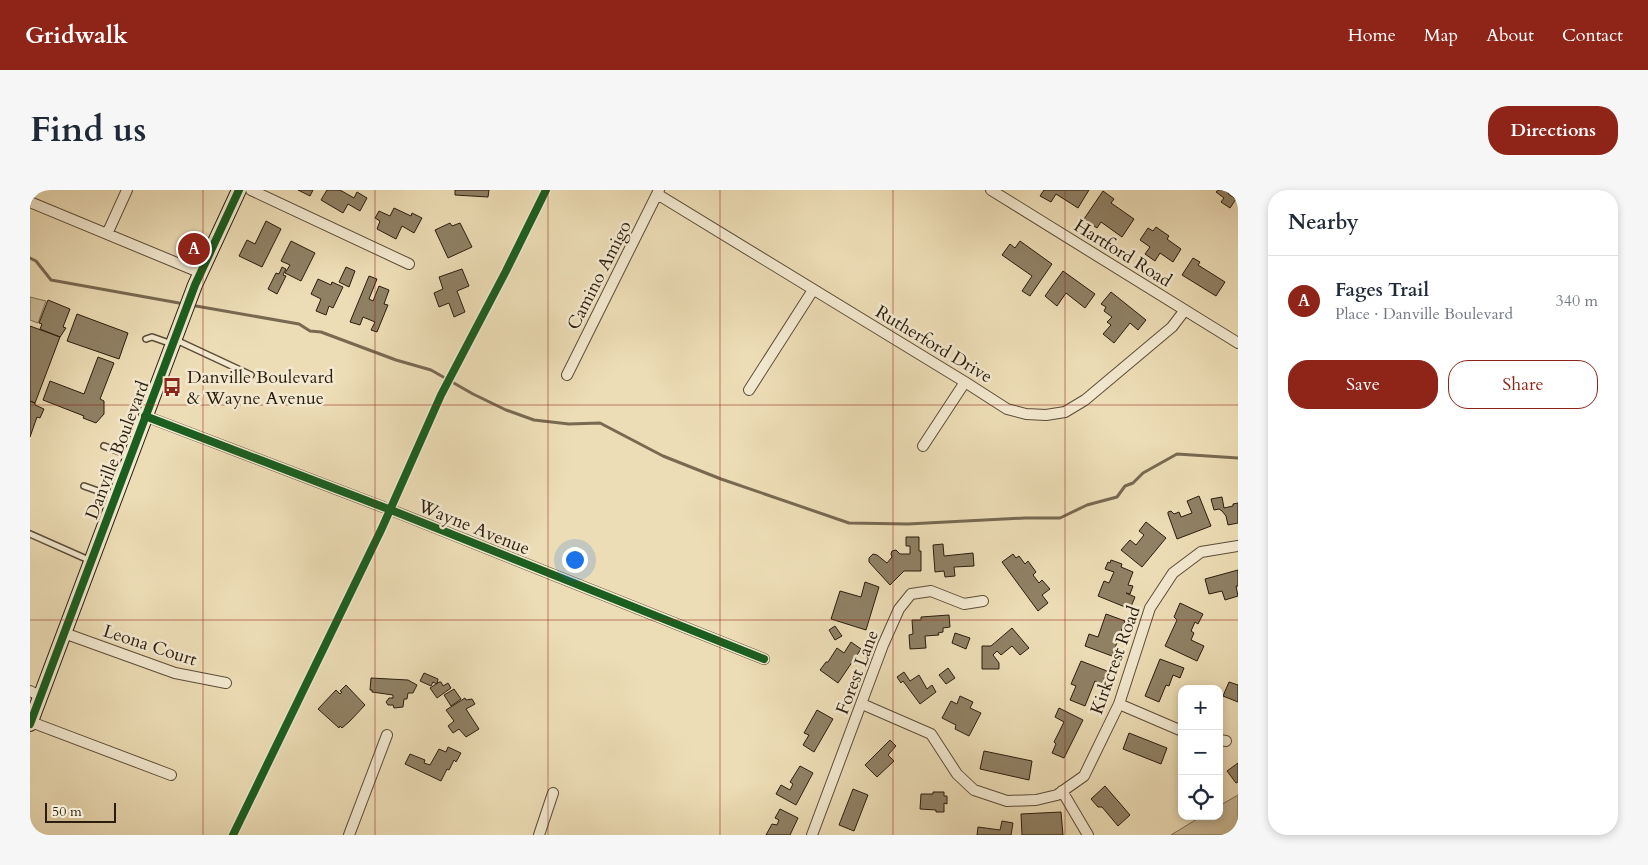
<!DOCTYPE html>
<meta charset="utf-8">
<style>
body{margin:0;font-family:Cardo,serif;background:#f6f6f7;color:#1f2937}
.controls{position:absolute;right:15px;bottom:15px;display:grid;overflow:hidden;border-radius:10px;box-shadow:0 2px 8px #0003}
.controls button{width:45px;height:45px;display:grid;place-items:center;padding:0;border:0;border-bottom:1px solid #e0e1e3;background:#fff;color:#1f2937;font:25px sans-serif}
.scale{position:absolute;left:15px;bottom:12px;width:71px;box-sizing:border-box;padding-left:5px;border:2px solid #2b1d0e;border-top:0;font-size:14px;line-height:18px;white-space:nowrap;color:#2b1d0e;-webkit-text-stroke:4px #f3e9d0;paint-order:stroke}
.you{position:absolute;left:544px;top:369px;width:18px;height:18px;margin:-12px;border:4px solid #fff;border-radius:50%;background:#1a73e8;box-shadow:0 0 0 8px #1a73e833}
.badge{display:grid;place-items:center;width:32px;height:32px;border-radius:50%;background:#8f2418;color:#fff;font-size:16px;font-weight:700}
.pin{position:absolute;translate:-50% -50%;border:2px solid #fff;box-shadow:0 1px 5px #0006}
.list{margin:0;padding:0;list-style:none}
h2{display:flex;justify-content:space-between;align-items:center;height:65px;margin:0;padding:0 20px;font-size:21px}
h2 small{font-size:16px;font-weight:400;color:#747a83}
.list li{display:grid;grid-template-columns:32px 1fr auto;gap:15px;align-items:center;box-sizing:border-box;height:90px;padding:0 20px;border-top:1px solid #e0e1e3}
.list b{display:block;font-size:19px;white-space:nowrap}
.list p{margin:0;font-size:16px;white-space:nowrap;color:#747a83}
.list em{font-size:16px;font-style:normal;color:#747a83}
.actions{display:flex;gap:10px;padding:15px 20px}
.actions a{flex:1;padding:11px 0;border:1px solid #8f2418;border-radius:20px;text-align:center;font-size:18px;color:#8f2418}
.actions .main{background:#8f2418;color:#fff}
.icon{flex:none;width:28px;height:28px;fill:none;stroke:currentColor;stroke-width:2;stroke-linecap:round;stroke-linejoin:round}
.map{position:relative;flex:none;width:1208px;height:645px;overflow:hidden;border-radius:20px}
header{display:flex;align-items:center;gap:30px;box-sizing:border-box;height:70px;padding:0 25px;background:#8f2418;color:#fff}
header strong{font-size:24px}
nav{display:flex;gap:28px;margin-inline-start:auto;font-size:18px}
.intro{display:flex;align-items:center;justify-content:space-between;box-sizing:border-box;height:120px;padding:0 30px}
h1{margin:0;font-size:35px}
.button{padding:12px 22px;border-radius:20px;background:#8f2418;color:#fff;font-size:18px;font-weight:700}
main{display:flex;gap:30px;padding:0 30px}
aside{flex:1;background:#fff;border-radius:20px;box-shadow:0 2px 8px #0003}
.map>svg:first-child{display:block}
</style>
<header>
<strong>Gridwalk</strong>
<nav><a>Home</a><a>Map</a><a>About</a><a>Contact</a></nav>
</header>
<div class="intro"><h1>Find us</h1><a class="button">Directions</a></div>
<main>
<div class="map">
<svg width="1208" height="645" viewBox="0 0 1208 645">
<rect width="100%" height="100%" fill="#edddb6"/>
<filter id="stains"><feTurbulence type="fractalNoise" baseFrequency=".004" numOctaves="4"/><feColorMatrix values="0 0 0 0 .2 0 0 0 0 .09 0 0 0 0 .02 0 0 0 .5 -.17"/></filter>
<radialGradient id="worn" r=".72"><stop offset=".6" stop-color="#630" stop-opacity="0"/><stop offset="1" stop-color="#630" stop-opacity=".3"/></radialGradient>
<!-- green -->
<path fill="#ccbc99" stroke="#7c6c54" d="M0 107 16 111 8 133 0 130Z
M1208 605V645H1141L1172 626H1189V616Z"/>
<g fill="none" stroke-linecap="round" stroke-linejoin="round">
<!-- stream -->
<path stroke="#786951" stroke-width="3" d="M0 68 6 71 21 90 149 113
M166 116 269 134 280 141 291 142 366 170 401 180 443 204 476 220 504 230 539 234 570 233 633 266 691 289 819 333 878 334 995 328H1030L1057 315 1087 307 1095 296 1103 293 1113 283 1147 264 1208 268"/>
</g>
<!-- building -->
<path fill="#908165" stroke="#2b1d0e" d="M268 0H283L280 6Z
M297 0H310L324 8 327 2 337 8 330 21 318 14 313 23 291 10Z
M425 0H459L458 7 425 5Z
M1014 0H1059L1048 18 1026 4 1021 12 1010 6Z
M1188 0H1200L1198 4 1206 9 1200 18 1191 12 1194 8 1186 2Z
M1073 1 1084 9 1081 13 1104 29 1092 47 1071 32 1067 38 1054 29Z
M364 18 381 26 382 23 392 28 384 43 372 36 366 49 347 39 350 31 345 28 349 21 360 26Z
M236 31 251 39 232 77 209 66 217 50 225 54Z
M420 33 422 36 430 33 442 57 418 68 405 40Z
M1126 37 1139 46 1137 49 1151 59 1143 72 1130 63 1125 71 1115 64 1120 57 1110 50 1118 38 1123 41Z
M261 51 285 63 271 91 255 83 260 75 251 71Z
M990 51 1022 74 1000 106 992 101 1002 86 972 65 980 54 985 58Z
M1163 68 1170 72 1168 75 1195 92 1186 106 1152 85Z
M252 77 256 79 253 85 256 86 247 104 238 99 246 83 249 84Z
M316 77 325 81 319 97 309 92Z
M432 79 439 96 427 101 435 122 424 127 419 113 409 117 404 103 413 99 409 87Z
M1033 81 1065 104 1055 118 1036 103 1027 116 1015 106Z
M339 86 347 89 339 109 343 111 349 96 359 100 354 114 358 115 347 142 341 140 345 132 333 127 330 135 320 132Z
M288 89 301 95 302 92 313 97 303 118 299 116 296 125 286 121 291 109 281 104Z
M1081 102 1116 130 1108 140 1100 133 1084 153 1073 144 1081 135 1077 132 1082 127 1074 121 1076 117 1071 114Z
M18 110 40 119 33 137 36 138 30 147 10 139 12 134 9 133Z
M47 124 98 143 89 169 37 151Z
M0 136 30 147 5 213 0 211Z
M68 167 84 173 70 209 74 211V224L66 233 53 228 54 226 13 210 20 191 54 204Z
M0 211 5 213V215L14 219 10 228 7 227 0 247Z
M1169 306 1181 336 1147 349 1138 324V322L1141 321 1144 324 1149 322 1151 327 1162 323 1157 311Z
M1192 307 1194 318 1203 316V314L1208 313V333L1198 335 1196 326 1192 321 1189 319 1184 320 1181 309Z
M1116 332 1136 348 1112 377 1091 360 1100 350 1106 355 1114 345 1109 341Z
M876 347H889V361H891V381H874L860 395 839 372V368L843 364 847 365 857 373 862 367 861 364 862 361 866 360 870 364H880V356H876Z
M913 354 914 366 943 363 944 376 924 377 925 386 915 387 914 381 905 382 903 355Z
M983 364 986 368 989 366 995 374 998 371 1006 382 1003 385 1009 393 1012 390 1020 399 1012 405 1018 413 1008 421 972 372Z
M1081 370 1092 374 1091 377 1103 382 1098 395 1103 396 1100 404 1096 403 1105 407 1100 419 1068 406 1074 391 1079 393 1084 382 1075 379 1078 372 1080 373Z
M1208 380V396H1206L1208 406 1195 410 1192 401 1179 404 1175 389Z
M835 392 849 397 836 440 801 429 810 401 831 407Z
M1150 413 1173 424 1168 434 1165 432 1161 441 1164 443 1161 450 1174 456 1167 471 1135 456 1147 430 1144 427Z
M1076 424 1095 431 1082 466 1055 456 1059 444 1068 447Z
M919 425 920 437 913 438V442L908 443 909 445 895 446 896 458 880 459 879 445 883 444 882 430H891V427Z
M805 436 812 446 805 450 799 440Z
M982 438 999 458 990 465 982 456 971 465 967 461 963 465 969 473V479H952V456H961Z
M925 443 940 448 936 459 922 453Z
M821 452 831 459 808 493 790 480 796 472H798L807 458 814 463Z
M1130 469 1154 478 1150 488 1143 485 1139 496 1136 495 1129 512 1115 506Z
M1051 471 1077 481 1072 494 1065 491 1055 516 1040 510 1046 496 1041 494Z
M918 478 925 488 916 494 909 485Z
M874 482 880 491 889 485 897 499 902 495 906 502 890 514 873 491 871 493 867 487Z
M394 483 408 489 407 494 403 492 401 496 390 491Z
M341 488 378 490 387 495 383 503H378L377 509H374L373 517 364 518 363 515H358L356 512 359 508H363V505L342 502V500H340Z
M409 492H411L413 496 418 493 421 498 407 508 400 498Z
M1199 492 1208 495V512L1193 506Z
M316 495 335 515 320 531 312 538 310 536 309 538 288 519 306 500 310 504 312 502 310 501Z
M424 499 431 509 421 516 414 505Z
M930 506 943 512 940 518 951 523 939 546 925 539 926 535 912 528 921 511 927 514Z
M435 508 436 510 442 509 445 514 436 519 449 539 436 547 429 539 423 543 418 536 424 531 416 520Z
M1029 518 1053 530 1034 568 1022 563 1026 554 1024 552 1034 532 1025 527Z
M787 520 803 529 784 562 773 555 779 545 774 543Z
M1099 543 1137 558 1131 574 1093 559Z
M860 550 866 556 858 565 864 571 847 587 835 575Z
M418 557 431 563 426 572 424 570 419 580 417 579 411 591 375 574 380 564 395 570 394 573 400 575 409 559 416 562Z
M954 561 1002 571 999 590 950 579Z
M1208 573V592L1206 593 1197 581Z
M770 576 783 583 766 615 746 604 751 595 760 600 763 594 760 592Z
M1075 596 1100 625 1088 636 1072 617H1068L1061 609Z
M823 599 838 605 824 641 809 635Z
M903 602H914V606H917V614L914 613V622H906V620L890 619 891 604H903Z
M750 619 768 628 760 645H736L742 634 747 635 749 630 745 628Z
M1031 622 1033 645H992L991 624Z
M972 631 983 633 981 645H947L948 637 970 640Z"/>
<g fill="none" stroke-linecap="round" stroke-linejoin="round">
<!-- service casing -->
<g stroke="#5c4d38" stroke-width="8">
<path id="service" d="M116 149 122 147 142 154
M146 150 221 185
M74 256 101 266
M54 296 85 307
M0 344 61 371"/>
</g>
<!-- minor casing -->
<g stroke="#5c4d38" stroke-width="12">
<path id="minor" d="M221 0 379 74
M961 0 1208 153
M627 4 935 192 977 219 996 224 1016 225 1035 222 1055 210 1142 137 1155 120
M0 12 171 83
M77 44 97 0
M537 185 629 0
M719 200 783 100
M115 226 361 320 734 469
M893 256 935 192
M34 443 145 483 196 493
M0 501 10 506
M832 514 901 544 927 584 944 600 977 611 1006 610 1027 605 1054 586 1089 514 1120 418 1143 383 1171 362 1208 356
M1089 514 1152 541
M1 532 141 585
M1189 550 1196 551
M1032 601 1058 645
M319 645 357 545
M509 645 523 603
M782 645 853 455 869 419 881 404 901 401 934 414 953 411"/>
</g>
<!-- secondary casing -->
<g stroke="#2b1d0e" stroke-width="16">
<path id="secondary" d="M0 534 165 95 209 0"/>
</g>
<!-- service -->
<use href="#service" stroke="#f3e9d0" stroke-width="5"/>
<!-- minor -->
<use href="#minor" stroke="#f3e9d0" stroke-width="10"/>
<!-- secondary -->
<use href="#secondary" stroke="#f3e9d0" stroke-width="14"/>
<!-- cycleway casing -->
<g stroke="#f3e9d0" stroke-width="11">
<path id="cycleway" d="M115 226 361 320 734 469
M0 534 165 95 209 0
M203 645 352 338 411 205 476 81 516 0"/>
</g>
<!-- cycleway -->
<use href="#cycleway" stroke="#1b5e20" stroke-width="8"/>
</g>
<!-- grid -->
<path fill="none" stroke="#8f2418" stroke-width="1" stroke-opacity="0.55" d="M173 0V645M345 0V645M518 0V645M690 0V645M863 0V645M1035 0V645M0 215H1208M0 430H1208"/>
<!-- icons -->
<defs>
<g id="bus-bare" transform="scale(1.5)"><path d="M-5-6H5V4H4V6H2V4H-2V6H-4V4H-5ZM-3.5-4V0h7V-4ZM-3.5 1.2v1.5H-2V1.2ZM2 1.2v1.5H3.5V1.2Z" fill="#8f2418" stroke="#f3e9d0" stroke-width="2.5" paint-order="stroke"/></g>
</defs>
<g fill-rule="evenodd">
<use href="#bus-bare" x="142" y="197"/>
</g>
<g text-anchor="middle" stroke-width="5" stroke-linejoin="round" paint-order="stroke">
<!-- street labels -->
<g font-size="18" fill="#2b1d0e" stroke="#f3e9d0">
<text transform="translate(1093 63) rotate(32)" y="6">Hartford Road</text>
<text transform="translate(569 85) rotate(-63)" y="6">Camino Amigo</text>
<text transform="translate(904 154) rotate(31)" y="6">Rutherford Drive</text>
<text transform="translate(87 260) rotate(-69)" y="6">Danville Boulevard</text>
<text transform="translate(444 337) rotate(22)" y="6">Wayne Avenue</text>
<text transform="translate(120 455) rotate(18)" y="6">Leona Court</text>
<text transform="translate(1085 470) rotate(-70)" y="6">Kirkcrest Road</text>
<text transform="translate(827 482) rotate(-69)" y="6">Forest Lane</text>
</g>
<!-- poi labels -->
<g font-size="18" fill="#2b1d0e" stroke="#f3e9d0" text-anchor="start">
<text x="157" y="193">Danville Boulevard<tspan x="157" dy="21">&amp; Wayne Avenue</tspan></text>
</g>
</g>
<rect width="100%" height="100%" filter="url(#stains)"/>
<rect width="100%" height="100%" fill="url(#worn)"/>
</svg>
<div class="controls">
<button>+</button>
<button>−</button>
<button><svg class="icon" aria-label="locate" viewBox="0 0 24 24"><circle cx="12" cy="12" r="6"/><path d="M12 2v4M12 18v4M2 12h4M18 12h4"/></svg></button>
</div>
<div class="scale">50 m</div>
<div class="you"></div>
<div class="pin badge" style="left:164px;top:59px">A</div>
</div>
<aside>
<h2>Nearby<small></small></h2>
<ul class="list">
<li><span class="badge">A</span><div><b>Fages Trail</b><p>Place · Danville Boulevard</p></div><em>340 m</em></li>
</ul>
<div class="actions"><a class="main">Save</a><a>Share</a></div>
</aside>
</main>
